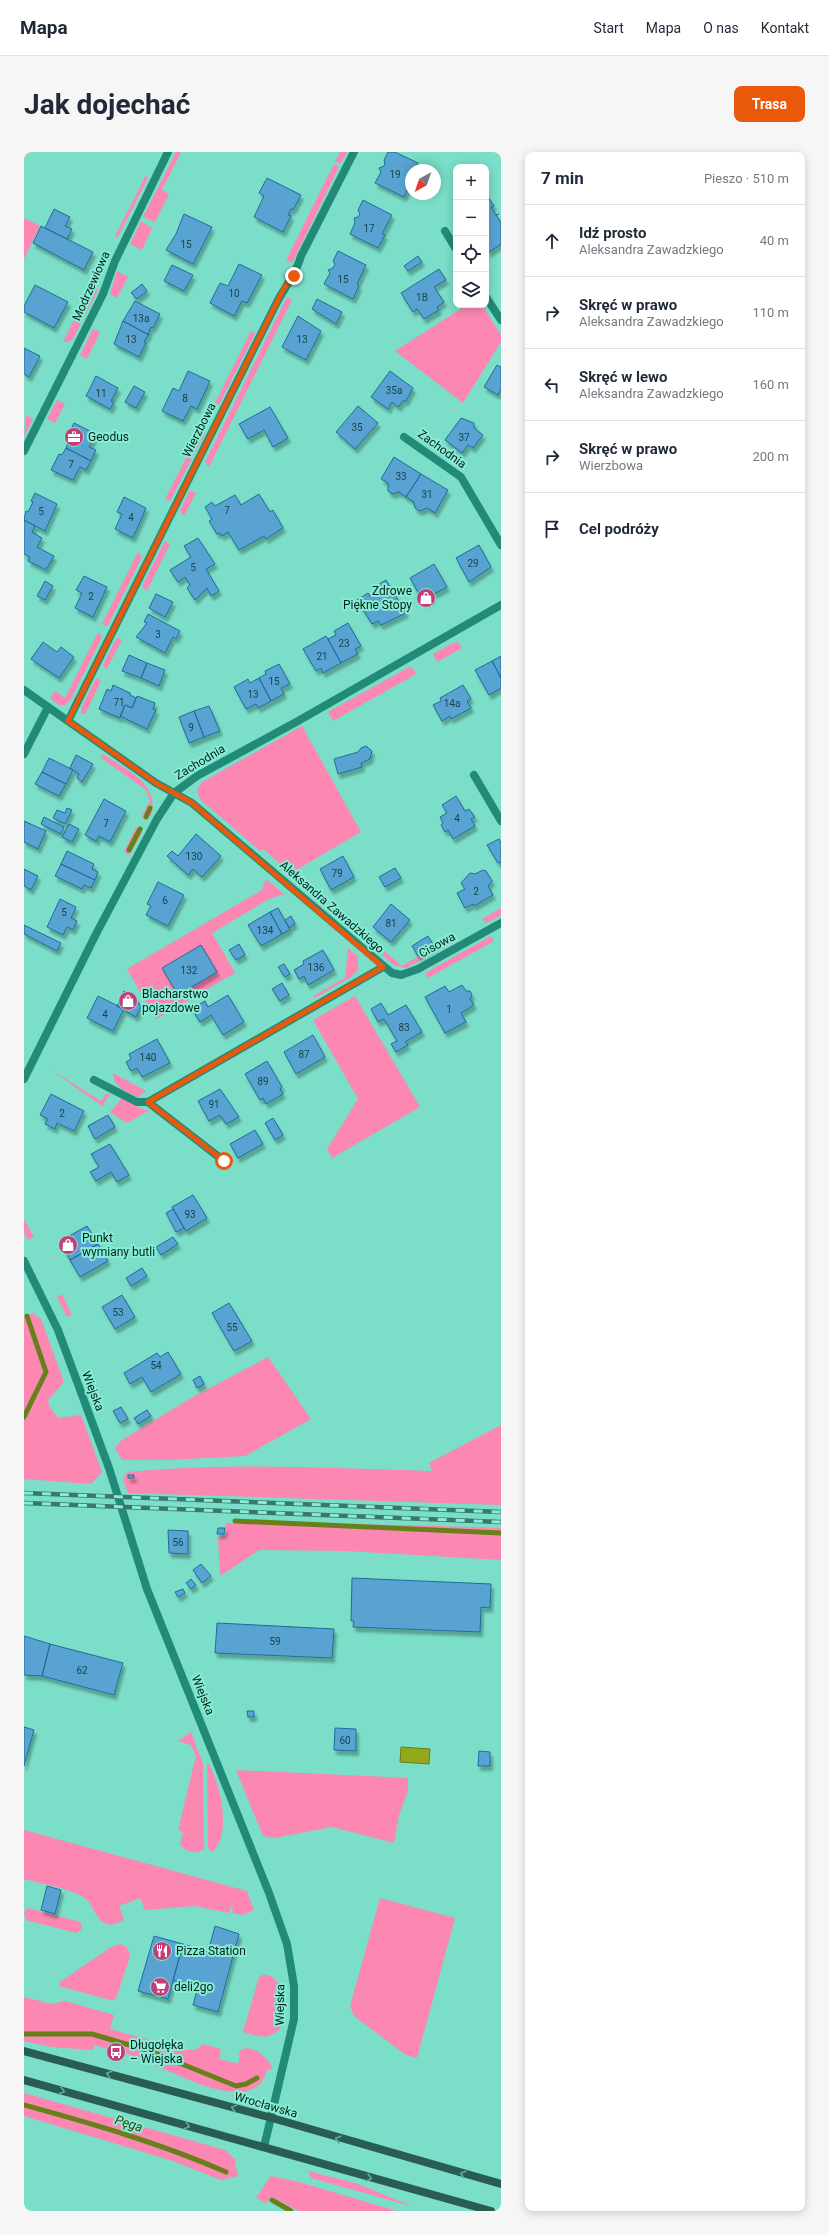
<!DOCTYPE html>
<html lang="pl">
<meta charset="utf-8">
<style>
body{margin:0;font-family:Roboto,sans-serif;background:#f6f6f7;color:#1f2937}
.controls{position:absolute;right:12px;top:12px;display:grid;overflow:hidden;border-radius:8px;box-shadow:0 2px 10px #0003}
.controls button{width:36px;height:36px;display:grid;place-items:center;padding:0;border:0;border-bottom:1px solid #e0e1e3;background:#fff;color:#1f2937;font:20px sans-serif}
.compass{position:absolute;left:381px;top:12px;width:36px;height:36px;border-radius:50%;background:#fff;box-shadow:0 2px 10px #0003;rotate:220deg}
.stop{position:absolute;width:12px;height:12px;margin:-9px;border:3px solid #ea580c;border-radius:50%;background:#fff}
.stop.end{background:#ea580c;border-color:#fff;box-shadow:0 1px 4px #0008}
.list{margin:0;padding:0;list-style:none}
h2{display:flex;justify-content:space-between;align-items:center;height:52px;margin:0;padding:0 16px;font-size:17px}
h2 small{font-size:13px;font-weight:400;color:#747a83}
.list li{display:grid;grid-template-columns:26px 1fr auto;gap:12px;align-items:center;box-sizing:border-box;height:72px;padding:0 16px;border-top:1px solid #e0e1e3}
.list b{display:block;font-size:15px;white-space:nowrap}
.list p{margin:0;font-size:13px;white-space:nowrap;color:#747a83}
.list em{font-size:13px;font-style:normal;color:#747a83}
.icon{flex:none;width:22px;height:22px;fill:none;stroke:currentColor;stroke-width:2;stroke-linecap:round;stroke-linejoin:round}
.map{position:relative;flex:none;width:477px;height:2059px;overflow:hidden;border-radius:8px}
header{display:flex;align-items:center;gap:24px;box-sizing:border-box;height:56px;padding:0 20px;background:#fff;border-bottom:1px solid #e0e1e3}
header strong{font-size:19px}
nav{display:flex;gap:22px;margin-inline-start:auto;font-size:14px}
.intro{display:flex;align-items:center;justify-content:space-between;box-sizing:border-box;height:96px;padding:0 24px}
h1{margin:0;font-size:28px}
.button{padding:10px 18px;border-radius:8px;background:#ea580c;color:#fff;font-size:14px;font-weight:700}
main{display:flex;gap:24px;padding:0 24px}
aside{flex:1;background:#fff;border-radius:8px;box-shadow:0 2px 10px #0003}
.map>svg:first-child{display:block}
</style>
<header>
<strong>Mapa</strong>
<nav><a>Start</a><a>Mapa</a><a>O nas</a><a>Kontakt</a></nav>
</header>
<div class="intro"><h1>Jak dojechać</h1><a class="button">Trasa</a></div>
<main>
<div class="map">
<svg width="477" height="2059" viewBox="0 0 477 2059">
<defs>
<filter id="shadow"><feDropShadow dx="2.5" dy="4.5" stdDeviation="1" flood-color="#0004"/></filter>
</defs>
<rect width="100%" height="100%" fill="#7adec8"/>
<!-- green -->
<path fill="#fb87b2" d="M152 0H157L138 38 145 42 131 70 119 65Z
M316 0H323L317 11 311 10Z
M310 12 315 15 268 111 262 108Z
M122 23 124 26 94 85 91 84Z
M0 66 16 74 0 107Z
M117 69 128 76 118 98 106 92Z
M93 119 104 125 93 146 86 142Z
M67 133 73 135V140L49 187 44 190H39Z
M263 145 268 148 185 315 181 310Z
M443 153H458L477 183V190L439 251 371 199Z
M69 177 76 180 63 207 56 203Z
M227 179 231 182 195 253 191 251Z
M33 248 41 252 31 271 23 267Z
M2 263 9 267 0 285Z
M177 277 181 281 146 349 141 347Z
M166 338 172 341 160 364 156 359Z
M141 389 146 392 123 439 118 434Z
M114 400 118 405 84 473 81 474 78 472Z
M74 480 78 485 47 547 41 553H35L26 546 31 539 41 546Z
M95 486 98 488 82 518 79 513 92 487Z
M431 490 435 491 438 496 413 510 409 502Z
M385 515 389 516 392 522 309 569 304 560Z
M72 526 77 529 61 562H57L58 554Z
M278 574 337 680 267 721 239 697 236 699 177 648C172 641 173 637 178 630Z
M79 602C103 619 136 631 127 664L117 665 126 649 122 638 77 606Z
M112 675 118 681 105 703 100 700Z
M242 727 260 742 245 747 188 781 211 821 132 867 103 817 238 738Z
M477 756V763L462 771 460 770 458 767Z
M467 784 470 789 404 826 401 821Z
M425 786 427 792 382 816 370 813 359 804 360 799 378 814Z
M324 796 334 805V818L326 826 291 846 289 844 321 826Z
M331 844 396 955 308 1006 303 997 334 947 289 868Z
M26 917 77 949 82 942 86 941V943L78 954Z
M89 921 122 939 114 945C103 939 89 936 89 921Z
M98 946 120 958H126L103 971 86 960Z
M0 1067 10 1085 4 1088 0 1081Z
M38 1142 48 1163 43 1165 33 1145Z
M9 1161 17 1167 40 1230 24 1248 25 1254 34 1266 57 1263 78 1320 67 1332 0 1327V1165Z
M244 1205 287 1267 221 1304 144 1308H98L91 1296 98 1288 167 1246Z
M477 1273V1353L104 1341 99 1328 103 1320C204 1310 306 1316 408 1319L405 1311Z
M202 1371 388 1373 477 1376V1408L322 1399 235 1398 196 1424 194 1385 202 1384Z
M167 1580 179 1612 180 1696 179 1698C170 1702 161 1700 156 1692L159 1680 154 1678 172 1604 167 1593 154 1589Z
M183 1609C196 1630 209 1682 188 1700L184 1696Z
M212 1618 384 1626V1639L375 1663 370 1691 308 1675 250 1686 239 1684Z
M0 1678 223 1739 230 1758 219 1763 208 1761 209 1755 207 1754 205 1761 170 1754 121 1758 116 1746 95 1754 100 1768C94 1770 90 1774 83 1772 72 1769 70 1754 62 1747 48 1736 17 1732 0 1727Z
M356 1746 431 1766 393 1906 382 1903 330 1864 326 1854Z
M4 1756 56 1770 58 1773 57 1778 52 1781 2 1768 0 1760Z
M98 1792 104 1797 106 1804 92 1847 86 1848 35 1834 36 1830 87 1795Z
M238 1823C262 1819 274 1878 244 1884 236 1886 227 1882 219 1880L235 1825Z
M0 1845 27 1852 41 1849 90 1863 86 1877 161 1898 173 1897 179 1892 197 1897 195 1907 214 1912 216 1903 214 1902C221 1887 246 1904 248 1917H243C233 1968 149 1920 120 1908 104 1901 87 1898 70 1893L69 1898 27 1895 0 1889Z
M0 1941 201 1998 212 2008 211 2012 214 2024 197 2028 149 2009 0 1964Z
M284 2019 334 2032 390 2055 287 2026Z
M247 2024 275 2030 373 2059H274L247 2044 243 2051 232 2046Z"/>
<!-- water -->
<path fill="#95a819" stroke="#69801a" d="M377 1595 406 1597 405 1612 376 1610Z"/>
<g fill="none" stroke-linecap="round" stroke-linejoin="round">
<!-- stream -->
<path stroke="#69801a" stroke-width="5" d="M122 665 126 656
M105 698 116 677
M0 1265 22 1220 3 1164
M211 1369 477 1381
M0 1882H68L126 1899 212 1934 222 1932 233 1926
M0 1953C69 1972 136 1991 202 2020
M248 2048 267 2059"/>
</g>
<!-- building -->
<path fill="#59a3d1" stroke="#1e6d98" filter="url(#shadow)" d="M364 0H371L394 11 390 18H387V25L384 31 386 32 380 45 351 31 357 20 355 16 360 14 361 11 360 8Z
M243 26 277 43 269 58 267 57 264 63 267 64 259 80 230 65 240 44 235 41Z
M464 45 470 54 467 55 472 63 475 62 472 63 477 71V92L464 101 462 46Z
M339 48 368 63 358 82 361 83 354 96 326 82 331 71 330 66 334 65 336 62 334 58Z
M30 57 46 65 41 74 48 77 43 87 21 76Z
M160 62 188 75 169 112 142 98 152 82Z
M17 74 69 100 60 118 9 91Z
M314 99 342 113 333 132 335 134 329 147 300 132 306 121 304 118 309 116 311 112 309 109Z
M394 104 398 110 384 119 380 114Z
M215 112 238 123 223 151 218 149 210 164 186 151 196 131 204 134Z
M148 113 169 123 160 139 140 129Z
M415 117 422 128 410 135 420 150 413 155 415 158 400 167 393 157 389 160 377 141Z
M118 132 123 139 113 147 107 141Z
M11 133 44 150 30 176 0 160V154Z
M293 147 318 160 312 172 288 157Z
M111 149 136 162 129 176 127 175 124 182 125 183 99 169Z
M274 164 297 179 282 208 258 195Z
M99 169 125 183H124L120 190 122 191 115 205 90 192Z
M0 196 16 204 5 225 0 222Z
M473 213 477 215V237L474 243 460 235Z
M164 219 186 229 173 257 167 254 159 269 138 259 149 236 155 239Z
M366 219 389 236 382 249H379L374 255 368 250 364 257 347 245Z
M72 224 94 236 87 249 90 250 86 257 62 244Z
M110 234 121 240 112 256 101 250Z
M334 254 354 271 331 297 312 280Z
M246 255 264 286 249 295 240 278 224 287 215 272Z
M437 266 450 271V276L459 283 449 296 444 293 438 301 421 288Z
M50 271 72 282 65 295 72 298 67 309 42 296 45 289 42 288Z
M42 296 67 309 62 318 56 315 49 328 27 318 35 302 38 303Z
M370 305 397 322 382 345 375 340 369 342 364 339V331L357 327Z
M397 322 424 338 411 361 403 356 396 359 391 356 390 350 382 345Z
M11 341 33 352 21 379 0 368 2 359 4 360 9 350 7 349Z
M235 342 246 360 249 358 259 376 242 387 240 384 215 398 204 380 198 384 196 381 193 382 185 369 188 367 181 355 188 350 191 354 211 343 217 353Z
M100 345 122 356 109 386 91 377 98 362 93 360Z
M0 368 11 374 8 380 18 386 13 395 30 404 22 418 4 409 6 405 0 402Z
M174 386 191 412 182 417 195 439 187 444 183 436 171 448 163 436 166 433 161 425 154 430 146 418 167 405 160 394Z
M455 393 467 415 445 430 432 406Z
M410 412 423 435 410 442 409 440 406 442 409 446 400 451 386 426Z
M60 424 83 435 69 465 51 456 58 441 52 438Z
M362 428 382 461 357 473 354 469 348 472 333 448 344 441 346 444 352 441 349 436Z
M21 429 29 434 21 448 13 444Z
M132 442 149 450 141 465 125 456Z
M124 462 156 479 152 487 149 485 141 501 112 485 123 471 120 470Z
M324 471 337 494 331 497 334 502 317 511 304 487 312 483 310 479Z
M302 484 317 511 299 521 297 516 292 519 279 497Z
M19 490 33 500 37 495 50 505 35 526 7 507Z
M105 503 123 511 117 526 98 519Z
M477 504V526L468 509Z
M468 509 477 526V536L465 543 451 518Z
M123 511 141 518 135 534 117 526Z
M255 512 266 532 257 536 260 542 247 549 235 526 242 522 241 519Z
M235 526 247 549 234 556 232 552 222 557 210 535 224 527 226 531Z
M89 533 106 541V543L112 546 108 556 101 553 96 566 75 557 83 537 87 539Z
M439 533 447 547 443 549 447 556 427 567 426 564 418 569 409 553 417 549 416 546Z
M113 544 131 551 129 557 132 558 123 577 96 564 101 553 108 556Z
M185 554 196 579 180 585 170 559Z
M170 559 180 585 165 591 155 565Z
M342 594 348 599 346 607 337 611 338 615 314 622 310 607 334 600 337 596Z
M52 603 69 612 58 630 53 626 55 622 46 616Z
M25 606 49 618 42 632 18 620Z
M18 620 42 632 35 644 11 632Z
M432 644 441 659 445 657 451 665 447 667 451 674 429 687 424 678 421 680 417 673 419 671 416 665 423 661 418 653Z
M80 647 102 659 86 690 75 684 72 689 61 683Z
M43 656 48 658 41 672 29 666 33 658 41 661Z
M20 665 40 675 37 682 17 672Z
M0 669 22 679 14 697 0 690Z
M45 672 55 677 48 690 38 685Z
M172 682 197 704 178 725 169 717 164 723 143 704 148 699 154 704Z
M475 687 477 691V710L474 711 463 693Z
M43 699 70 712 68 717 74 720 71 728 37 712Z
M319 704 330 725 307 738 296 717Z
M37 712 71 728 67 736 60 733 58 737 31 724Z
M371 716 377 726 361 735 355 725Z
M0 717 14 724 7 738 0 734Z
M459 718 462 719 468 729 464 734 469 743 450 754 449 752 441 756 433 741 441 737 437 731 446 721 451 722Z
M134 730 160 743 144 774 122 763 127 754 123 752Z
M36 747 52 755 47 766 53 769 49 778 43 775 39 783 23 775Z
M367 752 386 768 367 790 349 775Z
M254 756 266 778 258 782 246 760Z
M246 760 258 782 237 794 224 773Z
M267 764 271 772 265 776 261 768Z
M0 773 37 791 33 799 0 782Z
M404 784 410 794 394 804 388 794Z
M215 792 221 803 212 808 205 798Z
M177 793 193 820 154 843 138 816Z
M299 798 310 818 284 833 280 824 275 827 270 818 280 812 279 809Z
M260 812 266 822 261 825 254 815Z
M258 831 265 843 256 849 248 837Z
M438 833 442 839H446L448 843 446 847 450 853 437 861 442 870 421 881 401 845 421 834 425 840Z
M100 839 111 845 117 855 112 865 93 854Z
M204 843 220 870 199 883 187 863 176 870 168 857 181 849 184 855Z
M74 844 100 857 89 879 63 866Z
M357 851 364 863 382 853 398 880 381 890 384 893 372 900 367 892 373 889 360 867 354 870 347 857Z
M289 883 301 905 272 922 260 900Z
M133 887 146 911 118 925 113 916 107 919 102 910 107 907 105 902Z
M243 909 258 935 256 937 259 942 242 952 239 946 236 948 221 922Z
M196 937 215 965 202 972 196 963 185 969 174 949Z
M27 942 60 959 50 979 33 971 31 977 21 972 24 967 16 963Z
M84 963 91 975 71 987 64 974Z
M249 966 259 983 251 988 241 971Z
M231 978 239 992 214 1006 206 992Z
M86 992 105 1023 93 1030 87 1020 72 1029 66 1020 75 1015 67 1002Z
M169 1043 183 1066 162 1079 148 1055Z
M149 1057 160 1076 152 1080 142 1061Z
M63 1074 74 1092 46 1108 36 1089Z
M149 1085 154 1092 137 1103 132 1095Z
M74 1092 84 1109 56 1125 46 1108Z
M118 1116 123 1124 107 1134 102 1126Z
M98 1143 111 1165 91 1177 78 1155Z
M205 1151 228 1189 210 1199 188 1161Z
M144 1200 157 1222 127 1240 118 1225 106 1232 100 1221 133 1201 136 1205Z
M176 1224 180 1232 173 1236 169 1228Z
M97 1255 104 1267 96 1271 89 1259Z
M123 1258 127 1264 114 1272 110 1266Z
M104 1323H110V1326H104Z
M194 1376H201L200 1382H193Z
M144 1378 164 1379V1402L145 1401Z
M177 1412 187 1424 178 1431 169 1418Z
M328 1426 467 1432 466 1456 457 1455 456 1480 329 1475 330 1469H327Z
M167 1427 172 1433 167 1437 162 1431Z
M159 1437 161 1441 154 1445 151 1440Z
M193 1471 310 1477 308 1506 191 1501Z
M0 1484 26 1492 18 1524 0 1523Z
M26 1492 99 1511 90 1543 18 1524Z
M223 1559H230V1565H224Z
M0 1575 10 1578 0 1614Z
M311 1576 332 1577V1599L310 1598Z
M455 1599 466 1600V1614H454Z
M23 1734 37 1738 31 1762 17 1758Z
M191 1774 215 1782 194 1860 169 1853 174 1835 149 1828 159 1792 184 1800Z
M130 1784 159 1792 144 1847 114 1839Z"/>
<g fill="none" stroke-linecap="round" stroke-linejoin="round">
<!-- minor -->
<path stroke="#218b78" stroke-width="8" d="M421 79 432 97
M462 145 477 168
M380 285 437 325 477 393
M0 299 79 142 91 109 144 0
M0 538 132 631 168 651 368 821 377 823 394 817 477 771
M44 569 252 152C261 134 272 123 277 104L330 0
M0 602 24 555
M450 623 477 669
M0 927 72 782 133 667 150 641 173 624 274 569 477 453
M70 928 113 950H124L359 815
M124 950 200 1009
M0 1109 34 1178 85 1316 123 1437 245 1741 263 1792 270 1834V1867L240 1995"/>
<!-- secondary -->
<path stroke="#295d52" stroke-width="8" d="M0 1899 248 1966 477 2032
M0 1928 467 2059"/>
<!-- rail casing -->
<g stroke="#38776a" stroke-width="4.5">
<path id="rail" d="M0 1341 477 1360
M0 1351 477 1370"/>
</g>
<!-- rail -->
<use href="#rail" stroke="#88ecd5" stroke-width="3" stroke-dasharray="9" stroke-linecap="butt"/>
</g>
<!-- one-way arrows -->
<defs><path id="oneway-chevron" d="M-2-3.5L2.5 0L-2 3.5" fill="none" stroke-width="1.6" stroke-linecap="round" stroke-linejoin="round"/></defs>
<g stroke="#5dac9a">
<use href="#oneway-chevron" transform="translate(85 1922) rotate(-164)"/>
<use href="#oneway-chevron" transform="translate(38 1939) rotate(16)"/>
<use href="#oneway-chevron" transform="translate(210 1956) rotate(-165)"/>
<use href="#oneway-chevron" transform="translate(163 1974) rotate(16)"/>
<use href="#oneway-chevron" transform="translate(314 1987) rotate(-164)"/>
<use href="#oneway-chevron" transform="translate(439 2022) rotate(-164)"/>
<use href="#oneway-chevron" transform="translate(345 2026) rotate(16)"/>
</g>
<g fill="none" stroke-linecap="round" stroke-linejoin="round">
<!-- route -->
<path stroke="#ea580c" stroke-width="5" d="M200 1009 124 950 359 815 168 651 132 631 44 569 252 152 260 136 270 124"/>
</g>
<!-- icons -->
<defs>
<g id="office-disc" transform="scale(1)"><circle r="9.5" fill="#c63d78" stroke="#88ecd5"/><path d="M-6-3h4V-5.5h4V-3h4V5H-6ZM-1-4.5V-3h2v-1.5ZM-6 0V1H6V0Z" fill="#fff"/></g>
<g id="shop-disc" transform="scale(1)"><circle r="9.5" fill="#c63d78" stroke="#88ecd5"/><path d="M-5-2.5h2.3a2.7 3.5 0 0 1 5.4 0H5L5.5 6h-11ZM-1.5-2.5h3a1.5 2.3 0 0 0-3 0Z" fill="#fff"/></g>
<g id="restaurant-disc" transform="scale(1)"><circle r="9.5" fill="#c63d78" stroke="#88ecd5"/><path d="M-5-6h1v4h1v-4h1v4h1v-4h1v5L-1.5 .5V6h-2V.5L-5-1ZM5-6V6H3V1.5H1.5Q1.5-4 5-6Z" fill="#fff"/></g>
<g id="supermarket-disc" transform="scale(1)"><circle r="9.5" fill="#c63d78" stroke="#88ecd5"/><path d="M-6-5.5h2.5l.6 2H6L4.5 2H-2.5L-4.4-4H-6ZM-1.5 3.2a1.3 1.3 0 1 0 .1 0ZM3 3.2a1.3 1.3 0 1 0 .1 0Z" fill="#fff"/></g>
<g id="bus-disc" transform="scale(1)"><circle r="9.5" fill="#c63d78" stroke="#88ecd5"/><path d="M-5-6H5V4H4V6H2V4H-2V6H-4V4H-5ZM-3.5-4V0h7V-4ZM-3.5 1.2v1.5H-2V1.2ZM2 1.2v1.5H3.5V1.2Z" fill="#fff"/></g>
</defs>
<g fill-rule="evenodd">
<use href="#office-disc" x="50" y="285"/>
<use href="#shop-disc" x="402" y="446"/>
<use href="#shop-disc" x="104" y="849"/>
<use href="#shop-disc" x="44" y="1093"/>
<use href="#restaurant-disc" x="138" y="1799"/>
<use href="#supermarket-disc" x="136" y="1835"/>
<use href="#bus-disc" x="92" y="1900"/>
</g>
<g text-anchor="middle" stroke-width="4" stroke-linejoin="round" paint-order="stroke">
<!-- number labels -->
<g font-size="10" fill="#18444a">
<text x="371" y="26">19</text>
<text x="345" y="80">17</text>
<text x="162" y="96">15</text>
<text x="319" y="131">15</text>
<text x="210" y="145">10</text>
<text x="398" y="149">1B</text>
<text x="117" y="170">13a</text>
<text x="107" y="191">13</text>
<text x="278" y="191">13</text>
<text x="370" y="242">35a</text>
<text x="77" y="245">11</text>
<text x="161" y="250">8</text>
<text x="333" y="279">35</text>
<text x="440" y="289">37</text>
<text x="47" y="316">7</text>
<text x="377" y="328">33</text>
<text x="403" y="346">31</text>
<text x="203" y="362">7</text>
<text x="17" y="363">5</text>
<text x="107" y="369">4</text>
<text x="449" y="415">29</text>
<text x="169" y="419">5</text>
<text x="67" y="448">2</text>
<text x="134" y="486">3</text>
<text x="320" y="495">23</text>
<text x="298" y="508">21</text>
<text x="250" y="533">15</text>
<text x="229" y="546">13</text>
<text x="95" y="554">71</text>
<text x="428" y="555">14a</text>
<text x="167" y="579">9</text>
<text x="433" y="670">4</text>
<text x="82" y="675">7</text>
<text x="170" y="708">130</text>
<text x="313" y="725">79</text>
<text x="452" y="743">2</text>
<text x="141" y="752">6</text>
<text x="40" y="764">5</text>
<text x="367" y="775">81</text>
<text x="241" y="782">134</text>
<text x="292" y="819">136</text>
<text x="165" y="822">132</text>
<text x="425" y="861">1</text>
<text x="81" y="866">4</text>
<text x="380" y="879">83</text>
<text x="280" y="906">87</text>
<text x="124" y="909">140</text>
<text x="239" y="933">89</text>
<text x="190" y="956">91</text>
<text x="38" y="965">2</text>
<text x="166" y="1066">93</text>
<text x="94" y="1164">53</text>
<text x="208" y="1179">55</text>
<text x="132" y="1217">54</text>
<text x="154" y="1394">56</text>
<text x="251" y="1493">59</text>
<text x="58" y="1522">62</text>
<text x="321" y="1592">60</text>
</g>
<!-- street labels -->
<g font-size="12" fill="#03241d" stroke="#88ecd5">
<text transform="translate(67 134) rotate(-66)" y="4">Modrzewiowa</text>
<text transform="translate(175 278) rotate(-63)" y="4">Wierzbowa</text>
<text transform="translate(418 297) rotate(36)" y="4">Zachodnia</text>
<text transform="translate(176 610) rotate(-31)" y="4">Zachodnia</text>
<text transform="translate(308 755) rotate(41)" y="4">Aleksandra Zawadzkiego</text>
<text transform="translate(413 793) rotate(-29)" y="4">Cisowa</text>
<text transform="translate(69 1239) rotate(69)" y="4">Wiejska</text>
<text transform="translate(179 1543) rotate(68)" y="4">Wiejska</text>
<text transform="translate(256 1853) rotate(-89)" y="4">Wiejska</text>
<text transform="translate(242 1953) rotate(16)" y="4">Wrocławska</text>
</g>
<!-- poi labels -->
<g font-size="12" fill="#03241d" stroke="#88ecd5" text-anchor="start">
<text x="64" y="289">Geodus</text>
<text x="388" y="443" text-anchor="end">Zdrowe<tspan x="388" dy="14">Piękne Stopy</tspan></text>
<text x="118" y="846">Blacharstwo<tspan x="118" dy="14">pojazdowe</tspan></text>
<text x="58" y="1090">Punkt<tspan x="58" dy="14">wymiany butli</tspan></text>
<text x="152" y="1803">Pizza Station</text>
<text x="150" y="1839">deli2go</text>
<text x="106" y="1897">Długołęka<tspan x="106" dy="14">– Wiejska</tspan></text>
</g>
<!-- water labels -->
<g font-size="13" font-style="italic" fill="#3a430e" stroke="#88ecd5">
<text transform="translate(105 1971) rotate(17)" y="5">Pęga</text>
</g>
</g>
</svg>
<div class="controls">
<button>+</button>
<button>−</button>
<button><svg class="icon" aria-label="locate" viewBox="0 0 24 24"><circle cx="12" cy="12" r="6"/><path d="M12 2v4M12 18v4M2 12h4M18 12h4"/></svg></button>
<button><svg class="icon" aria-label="layers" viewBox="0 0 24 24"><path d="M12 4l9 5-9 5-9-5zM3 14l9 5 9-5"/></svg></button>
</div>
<svg class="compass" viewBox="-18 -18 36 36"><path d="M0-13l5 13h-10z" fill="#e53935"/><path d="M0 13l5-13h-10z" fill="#747a83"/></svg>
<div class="stop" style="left:200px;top:1009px"></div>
<div class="stop end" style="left:270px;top:124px"></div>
</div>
<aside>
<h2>7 min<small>Pieszo · 510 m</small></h2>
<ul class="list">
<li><svg class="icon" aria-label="ahead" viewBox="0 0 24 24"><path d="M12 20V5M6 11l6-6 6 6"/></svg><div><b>Idź prosto</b><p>Aleksandra Zawadzkiego</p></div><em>40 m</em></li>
<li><svg class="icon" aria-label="right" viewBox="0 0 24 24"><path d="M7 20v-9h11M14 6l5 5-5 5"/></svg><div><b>Skręć w prawo</b><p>Aleksandra Zawadzkiego</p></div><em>110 m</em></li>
<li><svg class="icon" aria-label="left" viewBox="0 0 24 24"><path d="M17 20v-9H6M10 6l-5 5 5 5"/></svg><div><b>Skręć w lewo</b><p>Aleksandra Zawadzkiego</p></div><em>160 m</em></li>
<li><svg class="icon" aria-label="right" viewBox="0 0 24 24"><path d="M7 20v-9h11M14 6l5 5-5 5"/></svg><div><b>Skręć w prawo</b><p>Wierzbowa</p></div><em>200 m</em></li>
<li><svg class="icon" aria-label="arrive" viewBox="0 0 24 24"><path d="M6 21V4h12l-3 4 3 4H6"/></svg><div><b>Cel podróży</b></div></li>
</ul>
</aside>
</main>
